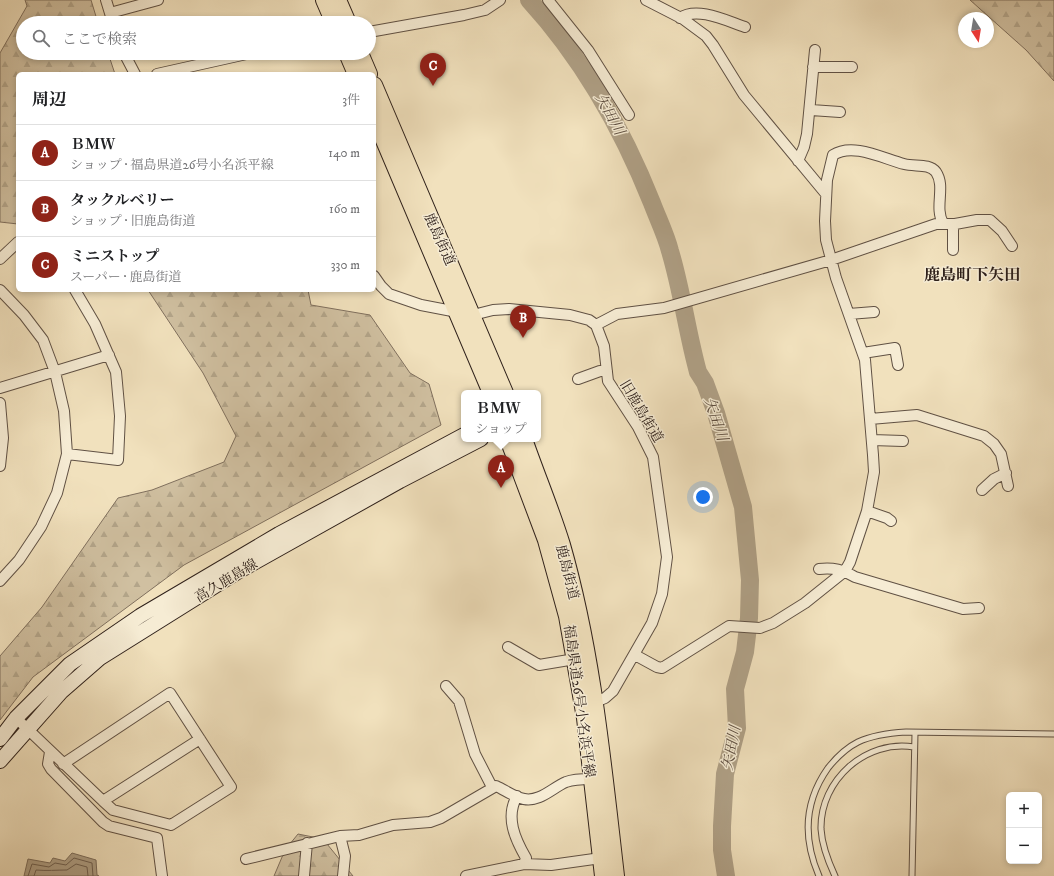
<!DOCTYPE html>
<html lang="ja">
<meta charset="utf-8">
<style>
body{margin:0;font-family:"IM FELL DW Pica","Noto Serif JP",serif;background:#f2f2f2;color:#202124}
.controls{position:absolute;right:12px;bottom:12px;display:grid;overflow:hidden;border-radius:6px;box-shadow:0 2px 6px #0003}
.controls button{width:36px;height:36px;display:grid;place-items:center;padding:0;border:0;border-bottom:1px solid #e0e0e0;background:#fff;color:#202124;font:20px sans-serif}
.compass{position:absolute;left:958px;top:12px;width:36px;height:36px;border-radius:50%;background:#fff;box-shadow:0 2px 6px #0003;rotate:168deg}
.you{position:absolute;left:703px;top:497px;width:14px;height:14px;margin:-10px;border:3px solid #fff;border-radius:50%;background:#1a73e8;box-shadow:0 0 0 6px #1a73e833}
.badge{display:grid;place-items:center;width:26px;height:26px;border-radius:50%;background:#8f2418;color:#fff;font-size:13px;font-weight:700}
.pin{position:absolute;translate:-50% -33px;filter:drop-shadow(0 1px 2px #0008)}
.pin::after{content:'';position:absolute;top:21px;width:14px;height:12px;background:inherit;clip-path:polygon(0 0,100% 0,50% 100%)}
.popup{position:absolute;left:461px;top:390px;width:80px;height:52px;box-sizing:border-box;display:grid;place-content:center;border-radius:6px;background:#fff;filter:drop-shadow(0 1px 3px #0005);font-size:13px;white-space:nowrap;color:#757577}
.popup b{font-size:15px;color:#202124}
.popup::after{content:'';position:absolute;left:50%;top:100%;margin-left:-8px;border:8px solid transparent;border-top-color:#fff}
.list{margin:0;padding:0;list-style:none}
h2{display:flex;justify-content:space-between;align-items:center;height:52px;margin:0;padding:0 16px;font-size:17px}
h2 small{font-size:13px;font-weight:400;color:#757577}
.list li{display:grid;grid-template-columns:26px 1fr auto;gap:12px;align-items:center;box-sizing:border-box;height:56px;padding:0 16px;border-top:1px solid #e0e0e0}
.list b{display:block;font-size:15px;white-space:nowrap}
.list p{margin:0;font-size:13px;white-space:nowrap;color:#757577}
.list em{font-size:13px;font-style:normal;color:#757577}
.icon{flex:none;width:22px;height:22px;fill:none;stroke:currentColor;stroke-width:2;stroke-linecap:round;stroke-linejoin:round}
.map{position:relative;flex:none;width:1054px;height:876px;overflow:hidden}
.search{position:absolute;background:#fff;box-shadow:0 2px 6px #0003;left:16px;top:16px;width:360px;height:44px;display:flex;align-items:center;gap:10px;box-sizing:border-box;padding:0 14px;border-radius:22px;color:#757577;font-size:15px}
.panel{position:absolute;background:#fff;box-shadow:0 2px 6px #0003;left:16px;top:72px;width:360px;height:220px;border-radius:6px}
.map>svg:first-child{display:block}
</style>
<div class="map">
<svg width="1054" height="876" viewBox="0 0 1054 876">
<defs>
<pattern id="forest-firs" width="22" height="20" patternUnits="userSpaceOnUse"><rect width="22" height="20" fill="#d0c0a1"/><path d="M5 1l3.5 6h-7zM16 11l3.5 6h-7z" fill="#b3a58a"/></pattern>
</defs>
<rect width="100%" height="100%" fill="#f1e1bd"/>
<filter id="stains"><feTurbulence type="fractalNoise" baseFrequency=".005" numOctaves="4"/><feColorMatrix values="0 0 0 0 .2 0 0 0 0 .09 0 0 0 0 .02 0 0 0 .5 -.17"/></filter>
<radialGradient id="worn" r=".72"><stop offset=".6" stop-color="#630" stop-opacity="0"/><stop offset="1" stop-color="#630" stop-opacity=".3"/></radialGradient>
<!-- forest -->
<path fill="url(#forest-firs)" stroke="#80705e" d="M25 0H91L98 23H23V53H108L115 74H18V224L0 222V53L27 6Z
M970 0H1054V81L1026 50Z
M148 290H308L311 305 370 315 410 373 429 384 441 425 184 565 33 677 0 720V656L42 607 118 498 152 490 224 462 236 436 203 373Z
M298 834 323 839 353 876H274L285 850Z"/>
<!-- water -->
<path fill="#afa086" stroke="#7c6d5b" d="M72 853 96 860 97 875 99 876H24L28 859 50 863 53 858 65 861Z"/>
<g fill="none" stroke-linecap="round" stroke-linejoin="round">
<!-- shore -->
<path stroke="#6f6050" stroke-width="1" d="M28 876 32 864 49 867 55 863 66 865 74 858 92 863 93 876
M34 876 36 870C47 871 56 870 67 870L76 864 87 867 88 876"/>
<!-- river -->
<path stroke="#afa086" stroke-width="18" d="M529 0C583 59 622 128 652 203 658 219 666 235 670 251 682 291 687 332 698 372L705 383 716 413 743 507 750 580 749 618 745 652 735 689 737 728 725 774 722 826V850L726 876"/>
<!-- lane casing -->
<g stroke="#605144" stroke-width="7">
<path id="lane" d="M819 876C803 839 804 802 828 768 836 758 846 748 858 742 873 735 889 733 906 732L1054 734
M835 876C828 861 822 846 821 829 820 780 866 739 914 747
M912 876 915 733"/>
</g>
<!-- street casing -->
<g stroke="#605144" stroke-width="12">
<path id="street" d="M106 0 113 23
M548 0 588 50 629 115
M646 0 683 19 706 36 713 45 744 95 826 194
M110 13 158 0
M680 18C697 6 727 21 745 27
M369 32 464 15 485 10 500 0
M124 53 135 74
M813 67H852
M157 74 251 53
M811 110 840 112
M798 161 804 147 807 134 815 50
M953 224V250
M0 259 18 242
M374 276 381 286 389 294 421 305 473 315 493 310 509 309 570 315 589 320 596 325 604 346 608 381 638 427 653 457 667 557 662 594 652 623 613 691 605 698 595 702
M0 290 24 315 43 340 55 372 64 411 67 454 57 493 41 527 19 560 0 581
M849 314 874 312
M596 325 617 314 664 308 831 260 936 224H955L977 220H990L1002 231 1012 246
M863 353 895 348 898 365
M578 379 600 371H607
M0 388 109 355
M0 403 3 438 0 466
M870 419 917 415 984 436 994 444 1001 454 1008 486
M872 440 903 441
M67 454 118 460 120 416 116 372 95 324 75 290
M982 490 994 479 1006 473
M867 511 887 518 891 521
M819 569C833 567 843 570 855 577L963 609 979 608
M508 647 539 665 575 659
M635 655 657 667 662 668 729 626 760 628 773 623 805 603 845 571 850 562 867 511 874 472 873 455 865 360 836 278 826 240 825 221 827 180 833 155C853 142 884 159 904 164 915 167 929 163 936 172 946 187 934 207 943 223
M446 686 459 701 475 754 492 787
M16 718 103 801 113 810 171 825 231 787 170 693 63 764
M50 752 48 764 51 769 103 822 109 826 157 838 162 876
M103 801 200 739
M340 836 345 856 343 876
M246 859 340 836 359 835 393 825 430 822 441 818 496 786C505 790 514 797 524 799 540 802 552 788 566 782 574 779 582 779 591 779
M524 864 551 865 601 858
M304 876 307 843
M466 876 524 864 526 858C515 839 505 817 517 796"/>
</g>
<!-- secondary casing -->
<g stroke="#2f211b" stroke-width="16">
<path id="secondary" d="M0 739 16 718 70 664 140 616 279 534 464 435
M0 761 61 692 100 658 239 571 400 481 481 439"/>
</g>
<!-- primary casing -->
<g stroke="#2f211b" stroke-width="18">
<path id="primary" d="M324 0 334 23
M338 0 348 23
M347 53 356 74
M360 53 369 74
M374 85 505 393
M374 117 491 393
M508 439 546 540 567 616 585 718 603 876
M524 439C536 474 551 509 562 545 593 653 603 765 616 876"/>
</g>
<!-- lane -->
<use href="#lane" stroke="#f6ecd4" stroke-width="5"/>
<!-- street -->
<use href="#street" stroke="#f6ecd4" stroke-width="10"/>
<!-- secondary -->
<use href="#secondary" stroke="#f6ecd4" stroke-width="14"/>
<!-- primary -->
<use href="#primary" stroke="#f1e1bd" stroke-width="16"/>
</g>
<g text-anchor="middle" stroke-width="3" stroke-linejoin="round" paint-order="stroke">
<!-- street labels -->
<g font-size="14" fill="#2f211b" stroke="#f6ecd4">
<text transform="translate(440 239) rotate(66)" y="5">鹿島街道</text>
<text transform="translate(642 411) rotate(59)" y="5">旧鹿島街道</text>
<text transform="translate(568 572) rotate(76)" y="5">鹿島街道</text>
<text transform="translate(226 580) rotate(-31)" y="5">高久鹿島線</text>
<text transform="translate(580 701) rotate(82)" y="5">福島県道26号小名浜平線</text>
</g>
<!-- water labels -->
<g font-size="15" font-style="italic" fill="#5c4d40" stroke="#f6ecd4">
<text transform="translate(610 114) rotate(61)" y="5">矢田川</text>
<text transform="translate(716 419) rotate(71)" y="5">矢田川</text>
<text transform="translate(731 748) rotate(-79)" y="5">矢田川</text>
</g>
<!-- quarter labels -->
<g font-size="16" font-weight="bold" fill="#2f211b" stroke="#f6ecd4">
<text x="972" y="280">鹿島町下矢田</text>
</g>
</g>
<rect width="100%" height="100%" filter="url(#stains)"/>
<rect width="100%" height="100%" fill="url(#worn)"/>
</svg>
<div class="controls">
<button>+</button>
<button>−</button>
</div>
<svg class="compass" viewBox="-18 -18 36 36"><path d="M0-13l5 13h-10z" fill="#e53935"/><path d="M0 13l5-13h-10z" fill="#757577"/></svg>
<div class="you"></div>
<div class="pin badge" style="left:501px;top:488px">A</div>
<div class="popup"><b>ＢＭＷ</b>ショップ</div>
<div class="pin badge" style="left:523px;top:338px">B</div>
<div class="pin badge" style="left:433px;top:86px">C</div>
<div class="search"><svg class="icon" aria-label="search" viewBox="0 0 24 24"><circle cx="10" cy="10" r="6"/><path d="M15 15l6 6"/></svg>ここで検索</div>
<section class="panel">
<h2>周辺<small>3件</small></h2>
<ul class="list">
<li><span class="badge">A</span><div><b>ＢＭＷ</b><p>ショップ · 福島県道26号小名浜平線</p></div><em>140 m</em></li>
<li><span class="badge">B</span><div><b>タックルベリー</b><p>ショップ · 旧鹿島街道</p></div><em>160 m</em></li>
<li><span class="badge">C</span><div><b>ミニストップ</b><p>スーパー · 鹿島街道</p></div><em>330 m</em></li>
</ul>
</section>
</div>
